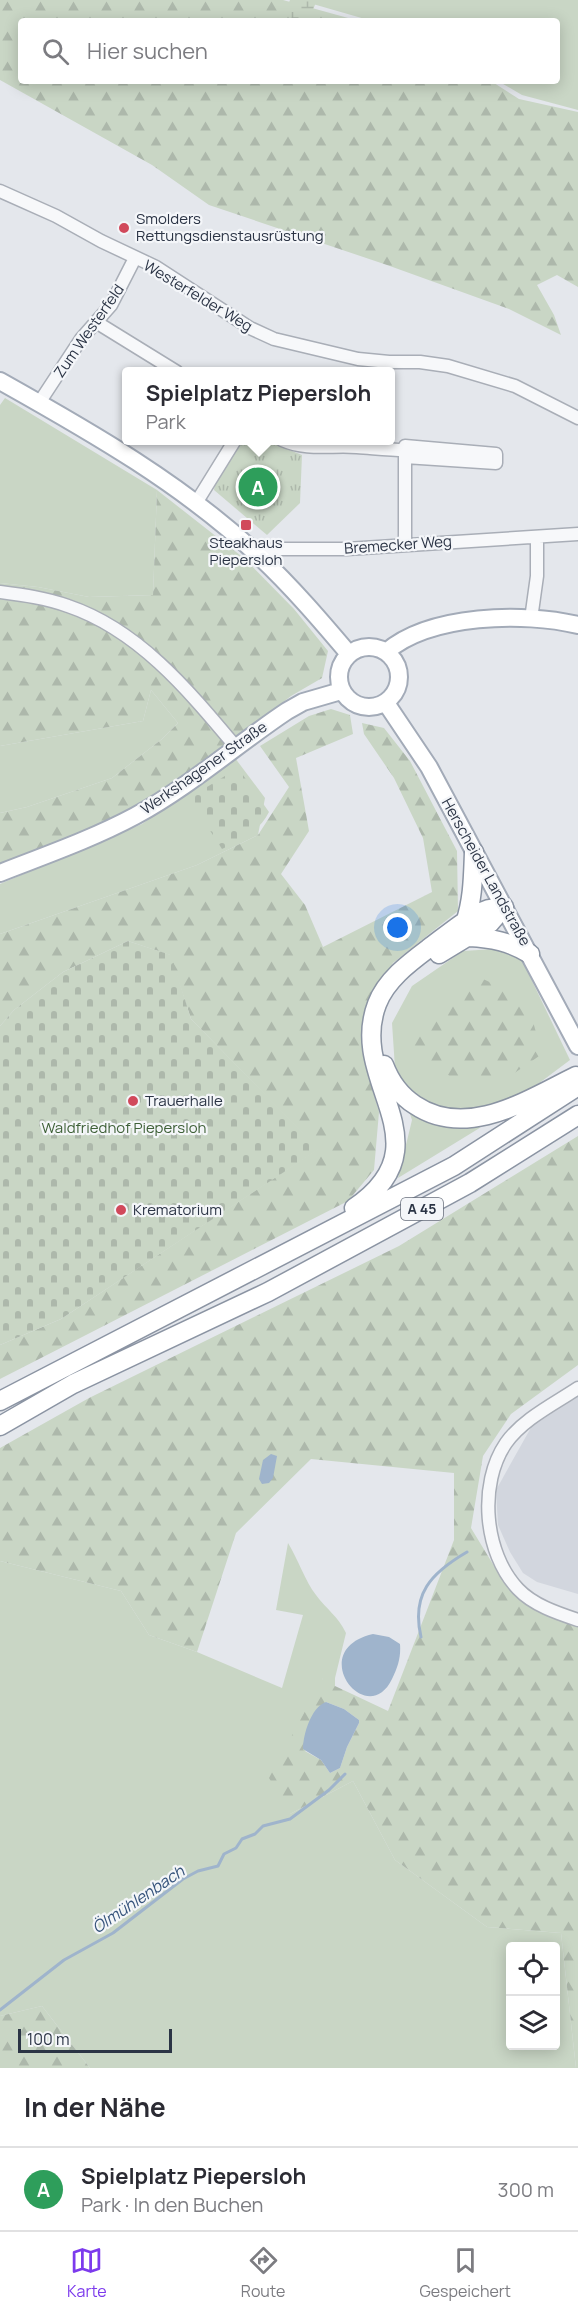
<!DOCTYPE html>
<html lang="de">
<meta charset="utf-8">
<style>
body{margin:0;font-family:Manrope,sans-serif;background:#f7f7f7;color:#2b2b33}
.controls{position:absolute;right:18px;bottom:18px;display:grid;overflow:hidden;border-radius:6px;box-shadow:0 3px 15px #0003}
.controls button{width:54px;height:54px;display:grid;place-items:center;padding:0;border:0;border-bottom:2px solid #e1e1e2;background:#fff;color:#2b2b33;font:30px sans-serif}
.scale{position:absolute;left:18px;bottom:15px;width:154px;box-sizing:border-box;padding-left:6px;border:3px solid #2b3445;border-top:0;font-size:16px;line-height:21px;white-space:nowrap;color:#2b3445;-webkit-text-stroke:4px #f4f6f9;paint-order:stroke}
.you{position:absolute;left:398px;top:928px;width:21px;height:21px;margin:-15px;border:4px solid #fff;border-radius:50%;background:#1a73e8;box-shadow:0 0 0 9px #1a73e833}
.badge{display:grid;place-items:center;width:39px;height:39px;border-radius:50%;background:#7c3aed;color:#fff;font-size:20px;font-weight:700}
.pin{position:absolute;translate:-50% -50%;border:3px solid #fff;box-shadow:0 2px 6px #0006}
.popup{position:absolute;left:122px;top:367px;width:273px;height:78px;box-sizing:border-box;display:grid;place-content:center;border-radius:6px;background:#fff;filter:drop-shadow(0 2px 4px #0005);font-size:20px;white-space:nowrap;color:#7c7c81}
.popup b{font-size:22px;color:#2b2b33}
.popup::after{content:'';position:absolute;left:50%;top:100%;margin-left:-12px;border:12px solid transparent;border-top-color:#fff}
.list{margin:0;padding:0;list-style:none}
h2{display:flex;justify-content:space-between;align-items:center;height:78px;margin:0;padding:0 24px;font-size:26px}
h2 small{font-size:20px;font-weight:400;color:#7c7c81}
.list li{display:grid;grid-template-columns:39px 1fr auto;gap:18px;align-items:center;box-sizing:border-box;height:84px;padding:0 24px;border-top:2px solid #e1e1e2}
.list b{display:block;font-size:22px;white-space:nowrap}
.list p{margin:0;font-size:20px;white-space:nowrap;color:#7c7c81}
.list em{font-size:20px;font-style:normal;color:#7c7c81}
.icon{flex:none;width:33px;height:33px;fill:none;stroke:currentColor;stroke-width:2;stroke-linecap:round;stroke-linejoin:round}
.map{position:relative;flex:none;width:578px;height:2068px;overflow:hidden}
.search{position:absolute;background:#fff;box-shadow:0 3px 15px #0003;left:18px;right:18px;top:18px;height:66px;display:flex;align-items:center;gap:15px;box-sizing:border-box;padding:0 21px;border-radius:6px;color:#7c7c81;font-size:22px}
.sheet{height:162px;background:#fff}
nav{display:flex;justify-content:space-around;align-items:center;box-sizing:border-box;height:84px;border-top:2px solid #e1e1e2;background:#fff;font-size:16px;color:#7c7c81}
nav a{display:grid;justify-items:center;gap:3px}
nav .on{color:#7c3aed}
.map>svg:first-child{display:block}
</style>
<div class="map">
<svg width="578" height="2068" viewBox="0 0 578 2068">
<defs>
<pattern id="forest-firs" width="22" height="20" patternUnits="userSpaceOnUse" patternTransform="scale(1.5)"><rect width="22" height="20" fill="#c9d6c5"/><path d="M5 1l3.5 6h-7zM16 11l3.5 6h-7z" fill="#adb8ab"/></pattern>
<pattern id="wetland-marsh" width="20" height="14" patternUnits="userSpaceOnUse" patternTransform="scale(1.5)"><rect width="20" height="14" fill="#c9d6c5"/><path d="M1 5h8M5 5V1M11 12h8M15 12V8" fill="none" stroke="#adb8ab"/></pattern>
<pattern id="cemetery-stones" width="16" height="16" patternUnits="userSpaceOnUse" patternTransform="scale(1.5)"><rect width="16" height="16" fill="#c9d6c5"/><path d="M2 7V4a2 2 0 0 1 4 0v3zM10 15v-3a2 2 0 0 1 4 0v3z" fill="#adb8ab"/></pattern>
<pattern id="park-tufts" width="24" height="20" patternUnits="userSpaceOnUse" patternTransform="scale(1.5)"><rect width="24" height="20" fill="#c9d6c5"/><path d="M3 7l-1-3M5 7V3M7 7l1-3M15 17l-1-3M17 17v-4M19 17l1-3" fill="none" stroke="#adb8ab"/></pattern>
</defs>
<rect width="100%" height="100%" fill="#e4e7ec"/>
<!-- built -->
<path fill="#d2d6de" d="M578 1394V1594L537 1582 523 1573 510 1552 498 1525 496 1490 533 1424Z"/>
<!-- grass -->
<path fill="#c9d6c5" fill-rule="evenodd" d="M299 0H578V110L522 95 498 81H557V21H372Z
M5 398 157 490 153 595 89 597 38 587 0 583V405Z
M151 690 178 723 162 739 112 778 27 807 0 813V746L143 721Z
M235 758 265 798 258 835 197 865 0 934V884L142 824Z
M494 949 522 960 570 1060 478 1129 398 1178 412 1120 395 1068 392 1023 412 986 463 951Z
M288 1543C298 1559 305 1581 316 1595 327 1610 337 1615 346 1633L335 1678H323L290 1814 353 1781 395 1860 487 1927 561 1933 576 2068H90L42 2006 0 2016V1561L121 1591 149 1635 197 1652 282 1688 303 1615 276 1610ZM510 1946H556V2046H510Z"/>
<!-- forest -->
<path fill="url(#forest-firs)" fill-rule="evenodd" d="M0 0H283L359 21H21V81H491L519 99 578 112V287L557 275 537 285 554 315 561 335 509 309 387 265 209 205 152 165 0 80Z
M157 490 245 559 294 609 328 651 322 678 291 696 176 786 135 810 65 841 0 865V813L27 807 112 778 162 739 178 723 151 690 143 721 0 746V583L38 587 89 597 153 595Z
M331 709 350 715 353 734 296 758 309 831 281 874 305 905 323 947 432 892 423 838 394 778 364 734 362 723 384 728 410 761 457 851 458 911 393 963 363 1016 365 1064 379 1112 374 1170 348 1201 0 1379V1345L61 1319 318 1149 191 1019 170 955 128 941 63 972 14 1010 0 1026V934L197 865 258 835 289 787 260 746 309 716Z
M481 978 527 1000 542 1054 503 1081H456L413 1048 427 1012Z
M578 1136V1365L511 1414 483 1456 471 1528 505 1584 531 1606 578 1624V2068H576L561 1933 487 1927 395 1860 353 1781 290 1814 269 1778 323 1678H335V1686L388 1711 454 1540V1473L311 1459 236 1533 197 1652 149 1635 121 1591 0 1561V1448L89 1398 399 1246ZM326 1702 344 1709 359 1720V1723L347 1747 340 1768 330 1773 321 1760 303 1750Z
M42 2006 90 2068H0V2016Z"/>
<!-- wetland -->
<path fill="url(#wetland-marsh)" d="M290 0H317L312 12 313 21H293L287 7Z"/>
<!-- cemetery -->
<path fill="url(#cemetery-stones)" d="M238 768 269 812C259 832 241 840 222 849L189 798Z
M128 941 171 955 191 1019 319 1149 61 1319 0 1345V1026L14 1010 63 972Z"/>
<!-- park -->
<path fill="url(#park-tufts)" d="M241 441H267L302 455 300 503 267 535 214 490 215 484Z"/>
<!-- water -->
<path fill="#9fb4cc" d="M271 1454 277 1456 273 1478 269 1483 262 1484 259 1479 263 1460Z
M373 1634 389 1637 400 1644C401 1657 398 1667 392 1679 367 1731 304 1650 373 1634Z
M326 1702 344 1709 359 1720V1723L347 1747 340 1768 330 1773 321 1760 303 1749C303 1735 311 1707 326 1702Z"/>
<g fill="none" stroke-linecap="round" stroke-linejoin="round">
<!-- stream -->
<path stroke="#9fb4cc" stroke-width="3" d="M421 1637C411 1594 431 1573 467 1552
M0 2010 64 1960 113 1933 183 1879 198 1871 218 1866 224 1854 236 1848 242 1839 255 1834 263 1826 290 1819 329 1790 345 1774"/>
<!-- minor casing -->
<g stroke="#a9aeb7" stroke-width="15">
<path id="minor" d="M0 191 56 216 101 241 156 267 250 328 274 339 358 359 389 362H420L448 366 515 386 578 418
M96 322 177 372
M39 403 81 339 111 305 135 258
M282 440C307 451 331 445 357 447 373 448 388 450 405 450V544
M405 450V446L496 454V463L405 457
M196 503 235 440
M260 557 274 549H347L578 534
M0 592C23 595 46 598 68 606 139 630 189 691 236 747
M531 619 537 576V537
M578 1388C554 1404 523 1419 506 1443 478 1484 484 1553 518 1589 533 1605 557 1613 578 1620"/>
</g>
<!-- major casing -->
<g stroke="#a3abb8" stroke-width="20">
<path id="major" d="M0 381C91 432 184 485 260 557 292 587 321 621 349 654
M339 677a30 30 0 1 1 60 0a30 30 0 1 1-60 0Z
M386 652C430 614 524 612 578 625
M386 703 429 767 578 1046
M0 873C46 855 92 839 135 816 189 787 236 745 287 711L303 702 341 691"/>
</g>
<!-- highway casing -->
<g stroke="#8b94a3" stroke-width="21">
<path id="highway" d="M465 923C473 899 473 877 474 852
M469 937C492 938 510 942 530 954
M439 954 490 923 504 907
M384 1065C390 1081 401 1096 415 1105 467 1140 529 1099 576 1076
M354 1208C449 1143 347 1082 377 1004 386 980 409 963 429 948 444 937 470 915 486 910 492 908 498 908 504 907
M0 1401 454 1166 578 1086
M0 1426 73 1384 268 1292 470 1183 578 1115"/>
</g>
<!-- minor -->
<use href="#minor" stroke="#f7f8fa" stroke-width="12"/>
<!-- major -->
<use href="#major" stroke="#fff" stroke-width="16"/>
<!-- highway -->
<use href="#highway" stroke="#fff" stroke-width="18"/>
</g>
<!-- markers -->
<g fill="#d1495b" stroke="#f4f6f9" stroke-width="2">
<circle cx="124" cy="228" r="6"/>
<rect x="240" y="519" width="12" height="12" rx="3"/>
<circle cx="133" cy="1101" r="6"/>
<circle cx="121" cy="1210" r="6"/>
</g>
<g text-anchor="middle" stroke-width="4.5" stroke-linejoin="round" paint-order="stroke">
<!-- shield labels -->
<rect fill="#f4f6f9" stroke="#676e7b" stroke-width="1.5" x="401" y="1198" width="42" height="22" rx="4.5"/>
<g font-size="14" font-weight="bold" fill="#2b3445">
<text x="422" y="1214">A 45</text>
</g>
<!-- poi labels -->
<g font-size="15" fill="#2b3445" stroke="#f4f6f9" text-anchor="start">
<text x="136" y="224">Smolders<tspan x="136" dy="17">Rettungsdienstausrüstung</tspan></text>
<text x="246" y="548" text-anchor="middle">Steakhaus<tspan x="246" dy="17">Piepersloh</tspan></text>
<text x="145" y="1106">Trauerhalle</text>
<text x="133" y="1215">Krematorium</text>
</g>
<!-- street labels -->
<g font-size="15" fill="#2b3445" stroke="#f4f6f9">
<text transform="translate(198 296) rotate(31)" y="5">Westerfelder Weg</text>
<text transform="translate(89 331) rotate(-55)" y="5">Zum Westerfeld</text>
<text transform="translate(398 545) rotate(-4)" y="5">Bremecker Weg</text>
<text transform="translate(204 768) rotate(-35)" y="5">Werkshagener Straße</text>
<text transform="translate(486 872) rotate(61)" y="5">Herscheider Landstraße</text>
</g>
<!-- park labels -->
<g font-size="15" fill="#3f6138" stroke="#f4f6f9">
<text x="124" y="1133">Waldfriedhof Piepersloh</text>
</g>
<!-- water labels -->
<g font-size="16" font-style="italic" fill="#34527a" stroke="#f4f6f9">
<text transform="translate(138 1899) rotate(-34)" y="6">Ölmühlenbach</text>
</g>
</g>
</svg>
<div class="controls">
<button><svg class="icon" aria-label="locate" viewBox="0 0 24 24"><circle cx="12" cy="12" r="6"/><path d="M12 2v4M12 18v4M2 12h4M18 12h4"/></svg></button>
<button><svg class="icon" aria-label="layers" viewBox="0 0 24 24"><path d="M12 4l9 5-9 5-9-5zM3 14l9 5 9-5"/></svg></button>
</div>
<div class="scale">100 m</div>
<div class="you"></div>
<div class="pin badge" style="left:258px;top:487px;background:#2e9e5b">A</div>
<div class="popup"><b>Spielplatz Piepersloh</b>Park</div>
<div class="search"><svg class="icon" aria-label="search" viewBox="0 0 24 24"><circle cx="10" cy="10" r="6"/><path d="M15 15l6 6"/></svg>Hier suchen</div>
</div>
<section class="sheet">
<h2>In der Nähe<small></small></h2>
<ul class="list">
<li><span class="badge" style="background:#2e9e5b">A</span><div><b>Spielplatz Piepersloh</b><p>Park · In den Buchen</p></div><em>300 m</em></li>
</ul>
</section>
<nav>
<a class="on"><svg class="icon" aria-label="map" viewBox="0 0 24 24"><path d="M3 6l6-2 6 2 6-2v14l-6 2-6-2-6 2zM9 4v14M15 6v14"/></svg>Karte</a>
<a><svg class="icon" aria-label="directions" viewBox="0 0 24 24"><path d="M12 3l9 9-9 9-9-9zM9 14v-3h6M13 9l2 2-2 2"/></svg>Route</a>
<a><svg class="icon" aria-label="saved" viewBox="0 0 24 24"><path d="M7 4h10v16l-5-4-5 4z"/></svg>Gespeichert</a>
</nav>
